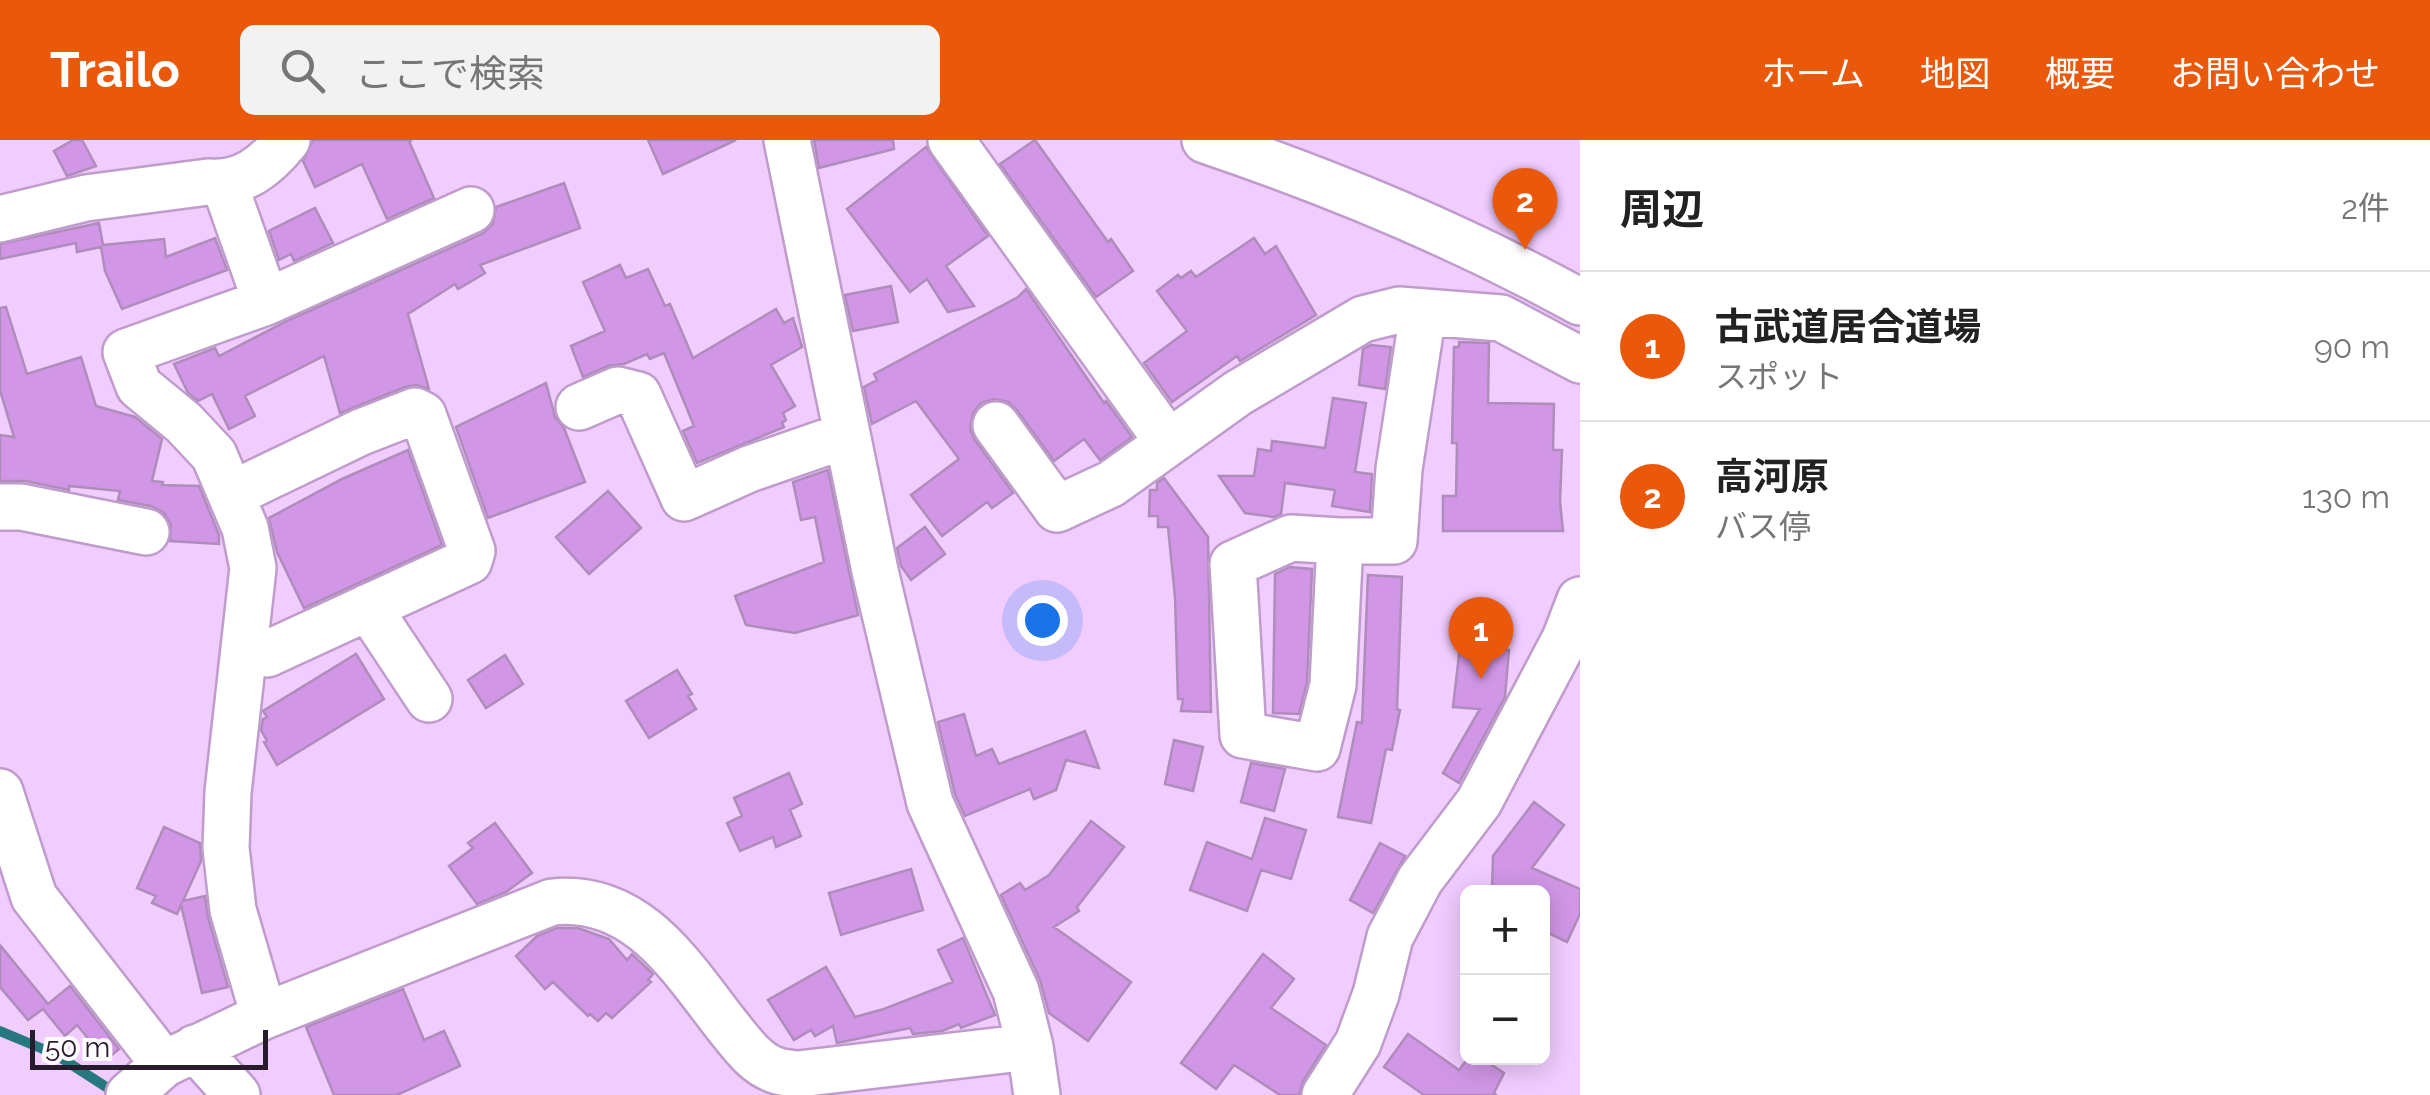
<!DOCTYPE html>
<html lang="ja">
<meta charset="utf-8">
<style>
body{margin:0;font-family:Raleway,"Noto Sans JP",sans-serif;background:#f2f2f2;color:#222}
.controls{position:absolute;right:30px;bottom:30px;display:grid;overflow:hidden;border-radius:15px;box-shadow:0 5px 25px #0003}
.controls button{width:90px;height:90px;display:grid;place-items:center;padding:0;border:0;border-bottom:2px solid #e0e0e0;background:#fff;color:#222;font:50px sans-serif}
.scale{position:absolute;left:30px;bottom:25px;width:238px;box-sizing:border-box;padding-left:10px;border:5px solid #291b2e;border-top:0;font-size:28px;line-height:35px;white-space:nowrap;color:#291b2e;-webkit-text-stroke:8px #fcfcfc;paint-order:stroke}
.you{position:absolute;left:1042px;top:480px;width:35px;height:35px;margin:-25px;border:8px solid #fff;border-radius:50%;background:#1a73e8;box-shadow:0 0 0 15px #1a73e833}
.badge{display:grid;place-items:center;width:65px;height:65px;border-radius:50%;background:#ea580c;color:#fff;font-size:32px;font-weight:700}
.pin{position:absolute;translate:-50% -82px;filter:drop-shadow(0 2px 5px #0008)}
.pin::after{content:'';position:absolute;top:52px;width:35px;height:30px;background:inherit;clip-path:polygon(0 0,100% 0,50% 100%)}
.list{margin:0;padding:0;list-style:none}
h2{display:flex;justify-content:space-between;align-items:center;height:130px;margin:0;padding:0 40px;font-size:42px}
h2 small{font-size:32px;font-weight:400;color:#767676}
.list li{display:grid;grid-template-columns:65px 1fr auto;gap:30px;align-items:center;box-sizing:border-box;height:150px;padding:0 40px;border-top:2px solid #e0e0e0}
.list b{display:block;font-size:38px;white-space:nowrap}
.list p{margin:0;font-size:32px;white-space:nowrap;color:#767676}
.list em{font-size:32px;font-style:normal;color:#767676}
.icon{flex:none;width:55px;height:55px;fill:none;stroke:currentColor;stroke-width:2;stroke-linecap:round;stroke-linejoin:round}
.map{position:relative;flex:none;width:1580px;height:955px;overflow:hidden}
header{display:flex;align-items:center;gap:60px;box-sizing:border-box;height:140px;padding:0 50px;background:#ea580c;color:#fff}
header strong{font-size:48px}
nav{display:flex;gap:55px;margin-inline-start:auto;font-size:35px}
.search{width:700px;height:90px;background:#f2f2f2;display:flex;align-items:center;gap:25px;box-sizing:border-box;padding:0 35px;border-radius:15px;color:#767676;font-size:38px}
main{display:flex}
aside{flex:1;background:#fff}
.map>svg:first-child{display:block}
</style>
<header>
<strong>Trailo</strong>
<div class="search"><svg class="icon" aria-label="search" viewBox="0 0 24 24"><circle cx="10" cy="10" r="6"/><path d="M15 15l6 6"/></svg>ここで検索</div>
<nav><a>ホーム</a><a>地図</a><a>概要</a><a>お問い合わせ</a></nav>
</header>
<main>
<div class="map">
<svg width="1580" height="955" viewBox="0 0 1580 955">
<rect width="100%" height="100%" fill="#f1ccff"/>
<g fill="none" stroke-linecap="round" stroke-linejoin="round">
<!-- stream -->
<path stroke="#26777e" stroke-width="10" d="M0 891 55 914 117 954"/>
</g>
<!-- building -->
<path fill="#d197e6" stroke="#af8cbb" stroke-width="2.5" d="M73 0H82L96 26 67 36 54 11Z
M313 0H412L409 1 434 58 387 79 362 24 315 47 303 21Z
M648 0H736L663 34Z
M814 0H893L894 9 819 28Z
M1035 0 1108 102 1111 99 1133 131 1096 157 1000 24Z
M926 7 988 96 946 126 974 166 948 172 927 139 910 152 847 69Z
M564 43 580 88 480 125 485 133 458 149 455 144 408 174 429 249 417 245 405 247 340 273 324 216 245 256 255 276 229 289 212 254 198 261 188 253 174 224 215 208 219 216 289 180 482 94 493 84 496 67Z
M315 68 333 103 294 121 291 114 279 120 269 91Z
M99 83 103 105 164 99 166 117 215 98 227 130 122 169 105 131 101 107 77 112 76 103 0 119V104Z
M1254 98 1265 114 1276 106 1316 175 1240 221 1237 216 1172 262 1144 223 1187 191 1157 151 1178 135 1181 138 1191 131 1196 137Z
M620 125 626 138 648 129 665 166 670 164 693 218 776 169 784 183 793 178 802 207 771 225 795 266 783 273 786 280 782 283 784 287 697 323 683 291 694 286 664 213 650 219 647 214 624 224 608 226 583 237 571 206 605 191 583 142Z
M891 146 898 182 853 191 845 155Z
M1026 149 1104 263 1106 261 1132 297 1100 320 1084 299 1054 321 1017 270 1008 262 994 259 981 263 973 273 970 289 975 300 1013 353 992 368 987 362 942 396 911 355 959 319 916 261 872 284 864 247 877 240 874 234 1018 157Z
M6 167 27 234 81 217 96 266 135 277 162 299 152 341 163 342 162 345 199 346 219 395V404L170 401 171 385 164 373 151 366 118 360 120 351 69 346V350L26 341H0V295L14 297 0 250V168Z
M1459 202 1489 203 1488 263 1554 264 1553 310H1562L1560 361 1563 391H1443V356H1456L1457 303H1452L1454 207H1459Z
M1371 205 1391 207 1385 249 1359 245 1363 209Z
M546 243 555 277 564 288 585 342 488 378 456 287Z
M1333 258 1366 263 1355 332 1372 334 1370 372 1332 366 1335 350 1285 343 1281 374 1274 377 1245 373 1219 336H1254L1258 309 1271 311 1272 301 1325 308Z
M408 310 442 405 304 468 277 412 269 378 342 339Z
M828 330 858 475 795 493 746 485 735 456 824 422 815 377 801 380 793 342Z
M1164 338 1208 397 1211 572 1181 571 1183 559H1178L1175 457 1168 387H1158V376H1149L1150 350H1157V343Z
M608 351 641 388 589 434 556 397Z
M925 387 945 414 911 440 901 426 897 408Z
M1290 427 1312 429 1307 542 1299 574 1273 573 1275 434Z
M1368 435 1402 437 1397 569 1400 570 1392 610 1386 609 1371 683 1338 677 1357 582 1362 583Z
M1460 506 1509 510 1505 557 1459 643 1443 633 1480 569 1453 567Z
M356 514 384 559 277 625 264 602 267 601 261 590 263 579 267 577 263 571Z
M505 515 523 544 486 568 468 540Z
M677 530 692 554 688 556 696 569 649 598 626 561Z
M964 574 976 616 992 609 999 624 1085 591 1099 628 1066 620 1056 650 1034 659 1030 649 965 676 955 654 938 582Z
M1174 600 1203 607 1193 651 1165 644Z
M1251 623 1285 629 1274 671 1241 662Z
M789 633 802 664 790 670 801 696 776 707 773 697 740 711 727 683 742 676 734 658Z
M1534 662 1564 685 1532 728 1580 749V774L1567 802 1542 790V752H1492L1493 716Z
M1265 678 1306 690 1291 739 1261 730 1247 771 1190 750 1207 702 1252 719Z
M1091 681 1124 707 1077 767 1079 771 1054 787 1131 842 1088 901 1049 873 1040 840 1001 755 1020 743 1025 750 1049 735Z
M495 683 532 733 506 752 477 764 449 726 473 708 468 703Z
M164 687 200 703 201 721 183 761 205 756 208 777 228 847 202 853 181 765 177 774 152 763 156 756 137 748Z
M1380 703 1405 716 1373 773 1350 760Z
M911 729 923 770 841 795 829 753Z
M557 788H578L609 799 627 820 632 814 653 834 648 840 651 842 612 878 606 873 598 881 590 874 588 876 553 842 545 849 516 816 537 796Z
M963 798 995 875 961 888 959 884 942 891 913 894 910 888 837 903 833 886 815 896 811 890 794 900 768 860 826 827 855 877 884 869 953 842 938 810Z
M0 805 48 864 70 846 119 909 106 920 77 885 65 896 43 869 28 880 0 847Z
M1263 814 1294 839 1271 868 1326 905 1303 941 1299 955H1280L1234 925 1216 949 1181 923Z
M403 849 424 900 444 891 460 926 397 955H334L306 887Z
M1408 894 1459 930 1468 918H1481L1504 933 1494 953 1496 955H1424L1384 927Z"/>
<g fill="none" stroke-linecap="round" stroke-linejoin="round">
<!-- minor casing -->
<g stroke="#bf9ccc" stroke-width="50">
<path id="minor" d="M787 0 875 431 930 663 1016 851 1030 907 1037 955
M951 0 1168 302
M1205 0C1335 44 1460 96 1580 162
M224 43 266 162 471 70
M0 79 86 58 208 42C243 45 266 26 287 0
M579 267 618 250 638 255 684 358 749 329 847 295
M996 285 1057 369 1111 344 1238 253 1363 179 1399 170 1501 178 1580 220
M232 354 361 292 415 271 423 275 472 411 469 421 267 514 245 511
M0 367H21L146 392
M1340 401 1291 398 1233 424 1243 595 1317 608 1333 545 1340 401H1394L1399 329 1423 173
M368 467 429 559
M0 652 34 757 164 924
M264 876 233 770 226 708 228 652 253 428 245 388 214 315 184 283 139 246 126 212 266 162
M195 908 237 955
M129 955 164 924 264 876 552 762C636 753 680 825 725 883 739 900 754 923 775 930 782 933 791 933 798 934L1030 907
M1325 955 1358 903 1376 854 1390 797 1420 740 1479 662 1565 499 1580 460"/>
</g>
<!-- minor -->
<use href="#minor" stroke="#fff" stroke-width="45"/>
</g>
</svg>
<div class="controls">
<button>+</button>
<button>−</button>
</div>
<div class="scale">50 m</div>
<div class="you"></div>
<div class="pin badge" style="left:1481px;top:539px">1</div>
<div class="pin badge" style="left:1525px;top:110px">2</div>
</div>
<aside>
<h2>周辺<small>2件</small></h2>
<ul class="list">
<li><span class="badge">1</span><div><b>古武道居合道場</b><p>スポット</p></div><em>90 m</em></li>
<li><span class="badge">2</span><div><b>高河原</b><p>バス停</p></div><em>130 m</em></li>
</ul>
</aside>
</main>
